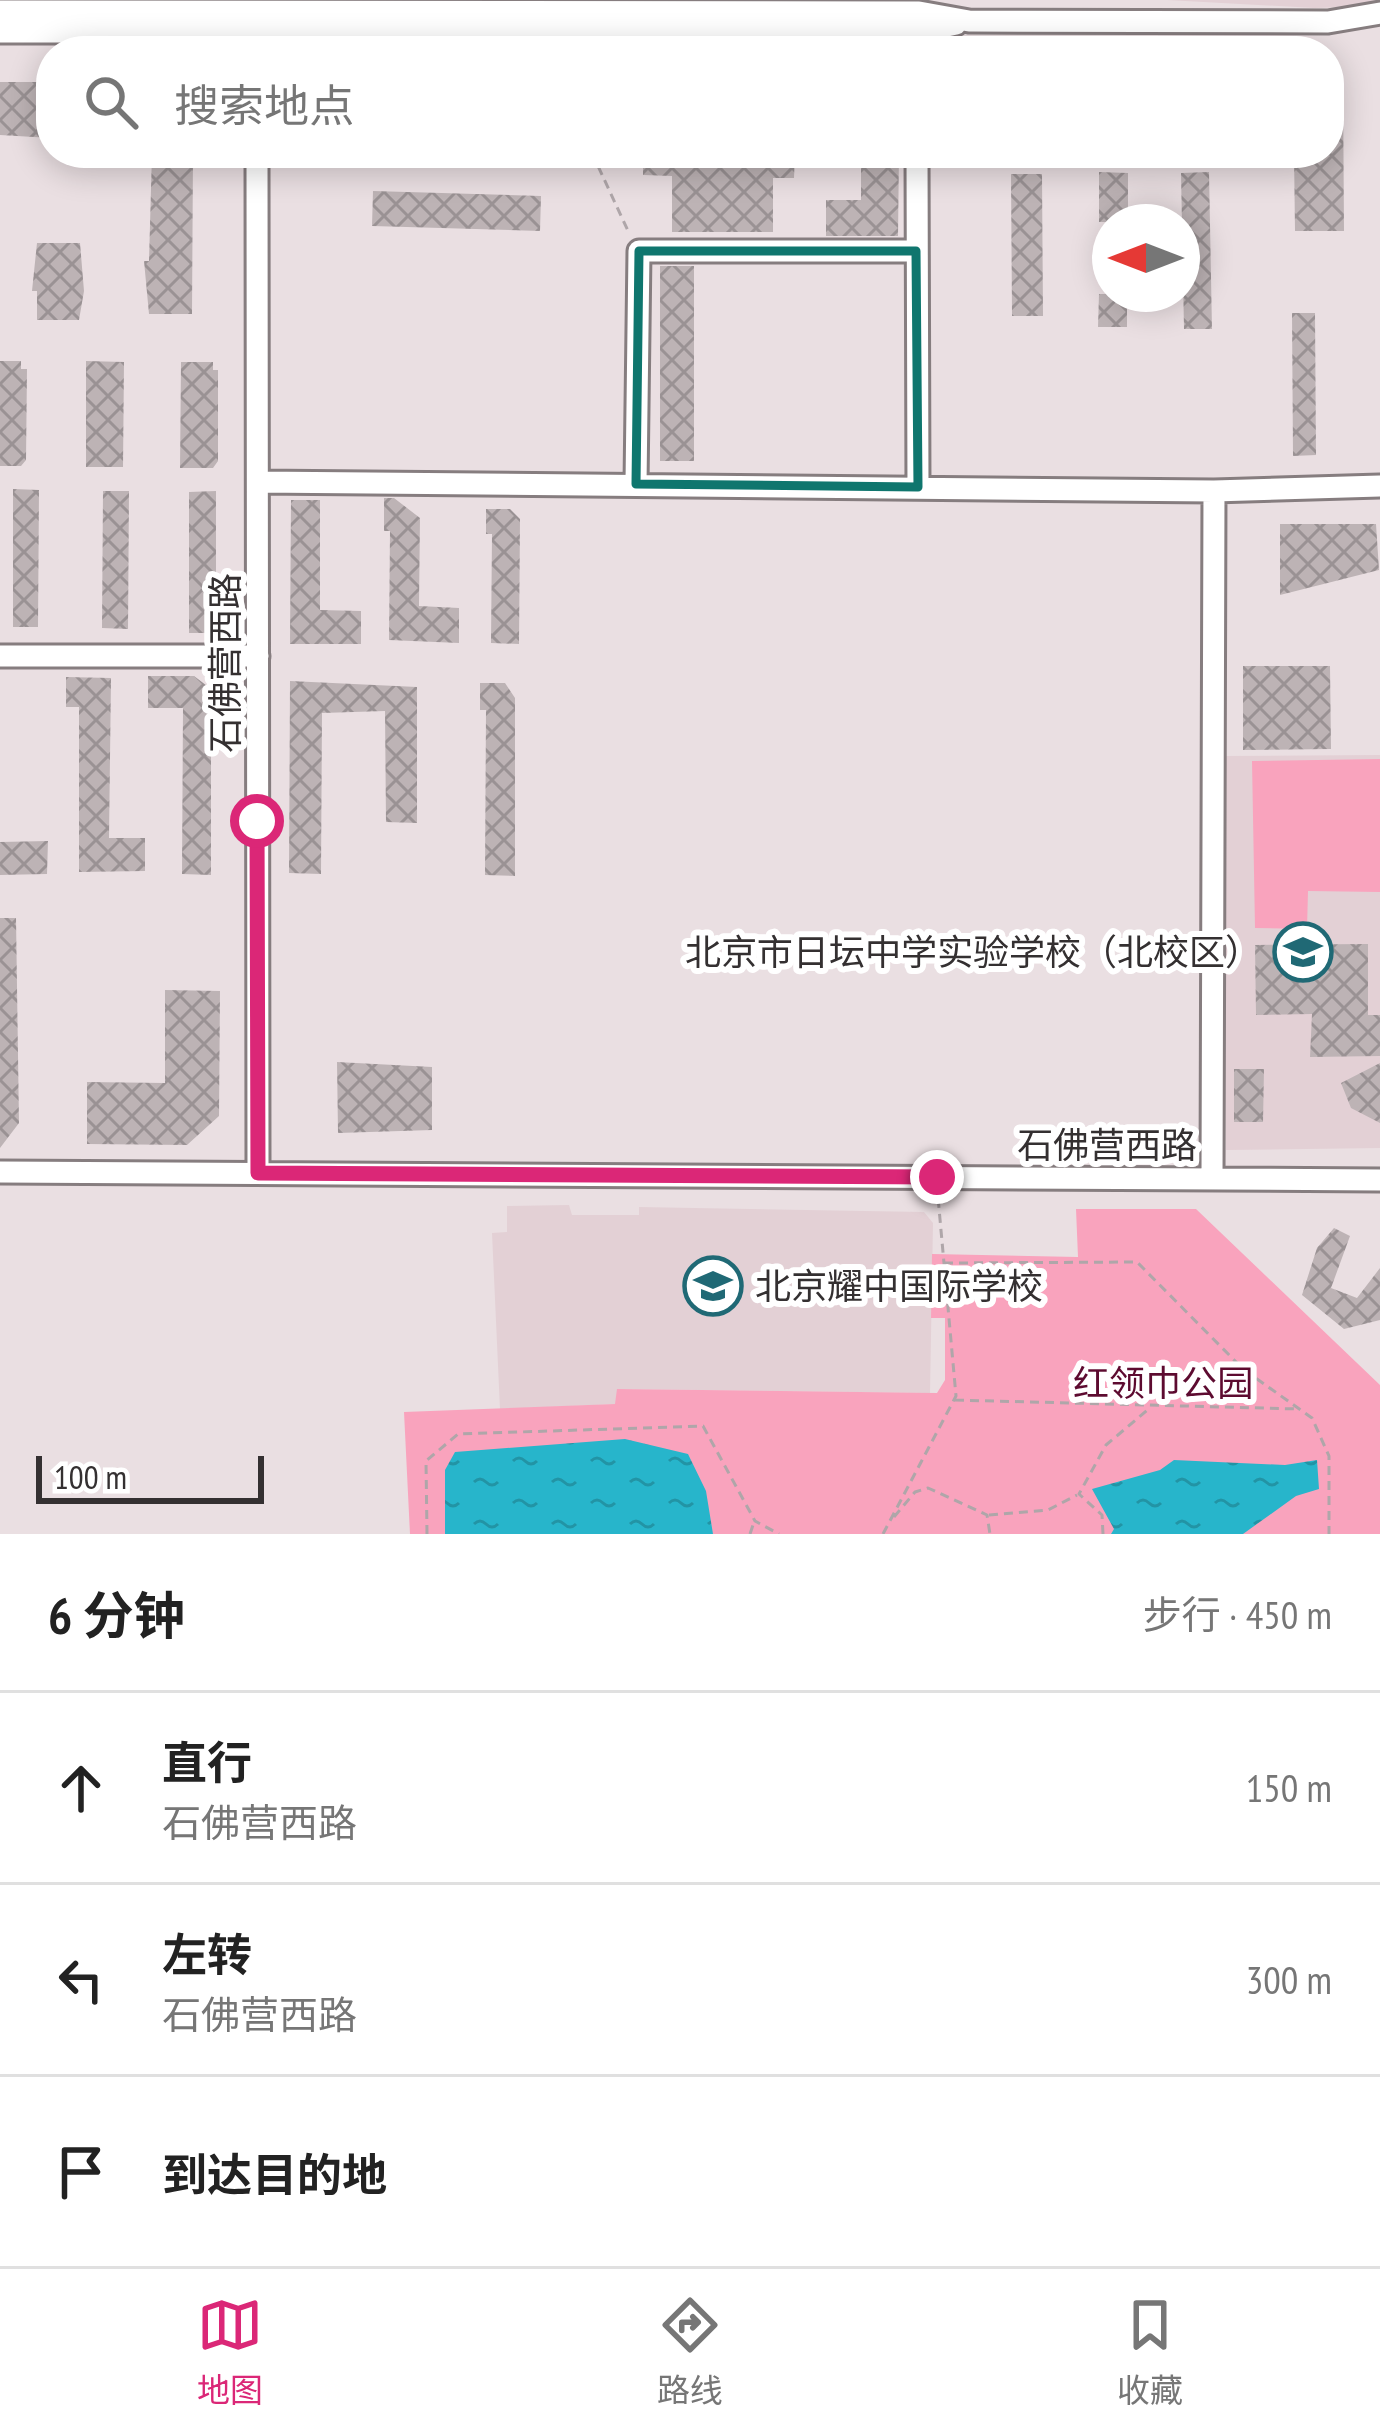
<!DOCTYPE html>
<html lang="zh">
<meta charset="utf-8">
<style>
body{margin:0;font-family:"PT Sans Narrow","Noto Sans SC",sans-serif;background:#f2f2f2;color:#222}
.compass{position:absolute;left:1092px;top:204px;width:108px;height:108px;border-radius:50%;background:#fff;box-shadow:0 6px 30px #0003;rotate:270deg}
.scale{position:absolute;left:36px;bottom:30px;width:228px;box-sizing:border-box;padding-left:12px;border:6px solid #343031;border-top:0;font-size:33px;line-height:42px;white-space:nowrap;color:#343031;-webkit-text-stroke:9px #fff;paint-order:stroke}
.stop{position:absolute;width:36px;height:36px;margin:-27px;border:9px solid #db2777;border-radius:50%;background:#fff}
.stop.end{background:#db2777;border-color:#fff;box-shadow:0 3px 12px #0008}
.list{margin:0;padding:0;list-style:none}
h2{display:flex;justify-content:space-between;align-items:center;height:156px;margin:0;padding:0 48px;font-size:51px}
h2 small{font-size:39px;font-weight:400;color:#767676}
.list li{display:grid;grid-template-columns:78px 1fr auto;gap:36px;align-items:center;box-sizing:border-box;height:192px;padding:0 48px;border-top:3px solid #e0e0e0}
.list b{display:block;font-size:45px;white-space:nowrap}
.list p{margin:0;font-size:39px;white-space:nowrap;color:#767676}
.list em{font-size:39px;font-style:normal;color:#767676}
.icon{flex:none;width:66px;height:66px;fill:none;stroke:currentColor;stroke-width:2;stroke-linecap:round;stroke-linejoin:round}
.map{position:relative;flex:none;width:1380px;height:1534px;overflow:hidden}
.search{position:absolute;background:#fff;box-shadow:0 6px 30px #0003;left:36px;right:36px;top:36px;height:132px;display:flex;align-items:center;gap:30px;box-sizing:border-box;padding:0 42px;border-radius:48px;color:#767676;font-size:45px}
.sheet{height:732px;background:#fff}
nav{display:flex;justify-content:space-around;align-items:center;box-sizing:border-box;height:168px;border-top:3px solid #e0e0e0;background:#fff;font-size:33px;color:#767676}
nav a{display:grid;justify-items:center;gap:6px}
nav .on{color:#db2777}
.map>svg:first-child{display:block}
</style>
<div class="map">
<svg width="1380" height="1534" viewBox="0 0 1380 1534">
<defs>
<pattern id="water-ripples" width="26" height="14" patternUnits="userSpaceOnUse" patternTransform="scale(3)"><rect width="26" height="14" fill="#27b5cb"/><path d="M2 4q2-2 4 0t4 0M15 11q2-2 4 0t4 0" fill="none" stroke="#2294a5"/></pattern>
<pattern id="building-cross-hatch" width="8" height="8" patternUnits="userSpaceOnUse" patternTransform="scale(3)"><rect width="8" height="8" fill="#bdb3b5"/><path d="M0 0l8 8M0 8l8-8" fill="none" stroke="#9a9294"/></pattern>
</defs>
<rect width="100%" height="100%" fill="#eadfe2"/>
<!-- built -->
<path fill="#e3d0d5" d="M1167 0H1380V6L1315 8Z
M1380 755V1148L1226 1150 1224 756Z
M569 1205 572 1215H639V1207L924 1212 933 1223 930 1393 618 1389 616 1404 500 1409 492 1233 507 1232V1206Z"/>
<!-- green -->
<path fill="#f9a3bd" d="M1380 759V892L1308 891 1307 929 1255 928 1252 761Z
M1076 1209H1196L1380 1385V1534H410L404 1412 615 1404 617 1389 937 1393 945 1380V1318H931L932 1254 1078 1257Z"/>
<!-- water -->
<path fill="url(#water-ripples)" d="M625 1439 688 1454 706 1491 713 1534H445V1470L455 1452Z
M1174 1460 1285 1465 1317 1460 1319 1489 1296 1496 1243 1534H1111L1114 1529 1092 1489 1160 1470Z"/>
<!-- building -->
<path fill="url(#building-cross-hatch)" d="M1329 80H1343L1344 231H1295L1294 153H1329Z
M0 82H51V138L0 135Z
M152 153H193L192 314H149L144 261H149Z
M643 153H795L794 178H773V232H672V176L643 175Z
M861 153H899L898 236H826V200H861Z
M1099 172 1128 173V222H1099Z
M1209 172 1212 329H1184L1181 173Z
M1011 174H1042L1043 316H1012Z
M373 191 541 196 540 231 372 226Z
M37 243H80L84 291 79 320H37V291H32Z
M660 266H694V461H660Z
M1099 294H1127V327H1098Z
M1292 313H1315L1316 455 1293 456Z
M0 361H21V369H27L26 460 21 466H0Z
M86 361 124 362 123 467H86Z
M181 362H213V370H218V461L213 468H180Z
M13 489 39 490 38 627H13Z
M103 491H129L128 629 102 628Z
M216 491V633H189V492Z
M384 498H394L420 518 419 606 459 608V643L389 640 390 531H384Z
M291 500H320V610L361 611V644H290Z
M486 509H510L520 519 519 644 491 643 492 534H486Z
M1280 524H1376L1379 570 1280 595Z
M1243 666H1330L1331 749 1243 750Z
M148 676H194L211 689V875L182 874 183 708H148Z
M66 677 111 678 109 838H145V871L79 872V707H66Z
M290 681 417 687V823L386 822 385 711 322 713 321 874 289 873Z
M480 683H505L515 698V876L485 875 486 710H480Z
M48 841 47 874 0 875V842Z
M0 918H16L19 1123 0 1148Z
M1368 944V1015H1380V1056L1310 1057 1312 1014 1256 1015 1255 945Z
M165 990 220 991 219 1116 187 1145 87 1144V1082L165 1083Z
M337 1062 432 1067V1130L338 1133Z
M1380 1063V1123L1351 1108 1341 1083Z
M1234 1069H1264L1263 1122H1234Z
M1334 1228 1350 1236 1331 1288 1357 1298 1380 1268V1320L1344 1329 1302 1295 1317 1248Z"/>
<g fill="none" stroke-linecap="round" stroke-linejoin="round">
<!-- minor casing -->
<g stroke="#867d7f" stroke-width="27">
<path id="minor" d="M0 11 919 12 969 21 1328 22 1380 13
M0 32H919L956 24
M257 153 258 1173
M917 153 918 487
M258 482 1214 491 1380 486
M636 484 639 251H916
M0 656H258
M0 1172 1380 1180
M1212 1179 1214 491"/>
</g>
<!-- path -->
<path stroke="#afa6a9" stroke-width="3" stroke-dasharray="9 6" stroke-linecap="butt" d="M592 153 629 233
M944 1263 1137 1262 1243 1369 1312 1418 1329 1456V1534
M955 1400 1299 1409
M989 1515 1048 1510 1077 1495
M894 1517 915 1492 928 1488 987 1515 990 1534
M427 1534 426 1461 458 1434 703 1426 755 1521 779 1534
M750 1534 754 1522
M883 1534 956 1396 938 1197
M1103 1534 1102 1515 1079 1494 1106 1445 1151 1407"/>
<!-- minor -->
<use href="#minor" stroke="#fff" stroke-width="21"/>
</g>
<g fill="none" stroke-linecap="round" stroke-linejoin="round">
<!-- route -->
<path stroke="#db2777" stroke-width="15" d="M257 821 258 1173 937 1177"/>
</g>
<!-- marked area -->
<path fill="none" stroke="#0f766e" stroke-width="9" stroke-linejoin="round" d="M639 251H916L918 487 636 484Z"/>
<!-- icons -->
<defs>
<g id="school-ring" transform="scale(3)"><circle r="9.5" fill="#fff" stroke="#206975" stroke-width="1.5"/><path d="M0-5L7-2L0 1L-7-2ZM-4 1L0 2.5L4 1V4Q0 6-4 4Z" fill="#206975"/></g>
</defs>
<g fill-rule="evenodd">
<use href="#school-ring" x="1303" y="952"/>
<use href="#school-ring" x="713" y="1286"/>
</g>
<g text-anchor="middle" stroke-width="12" stroke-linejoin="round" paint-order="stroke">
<!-- street labels -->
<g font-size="36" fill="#343031" stroke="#fff">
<text transform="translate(225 663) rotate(-90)" y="13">石佛营西路</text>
<text x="1107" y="1158">石佛营西路</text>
</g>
<!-- poi labels -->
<g font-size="36" fill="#343031" stroke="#fff" text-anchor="end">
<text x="1261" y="965">北京市日坛中学实验学校（北校区）</text>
<text x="755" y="1299" text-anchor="start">北京耀中国际学校</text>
</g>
<!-- park labels -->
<g font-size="36" fill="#5d0b30" stroke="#fff">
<text x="1163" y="1396">红领巾公园</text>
</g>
</g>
</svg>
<svg class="compass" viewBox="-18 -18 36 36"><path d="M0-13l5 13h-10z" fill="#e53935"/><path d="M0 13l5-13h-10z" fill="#767676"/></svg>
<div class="scale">100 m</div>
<div class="stop" style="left:257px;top:821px"></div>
<div class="stop end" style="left:937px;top:1177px"></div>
<div class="search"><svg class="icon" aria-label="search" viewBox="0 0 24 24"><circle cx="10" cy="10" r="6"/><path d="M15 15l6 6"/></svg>搜索地点</div>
</div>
<section class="sheet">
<h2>6 分钟<small>步行 · 450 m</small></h2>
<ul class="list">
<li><svg class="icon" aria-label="ahead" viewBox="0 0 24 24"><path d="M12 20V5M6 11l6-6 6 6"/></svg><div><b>直行</b><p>石佛营西路</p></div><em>150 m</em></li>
<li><svg class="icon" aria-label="left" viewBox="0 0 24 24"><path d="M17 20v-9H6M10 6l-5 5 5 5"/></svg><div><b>左转</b><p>石佛营西路</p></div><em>300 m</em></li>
<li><svg class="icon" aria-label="arrive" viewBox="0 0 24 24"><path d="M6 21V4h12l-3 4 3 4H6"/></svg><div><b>到达目的地</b></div></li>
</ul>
</section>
<nav>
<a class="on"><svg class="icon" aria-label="map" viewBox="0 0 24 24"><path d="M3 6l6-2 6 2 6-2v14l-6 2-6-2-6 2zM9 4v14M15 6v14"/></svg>地图</a>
<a><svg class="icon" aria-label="directions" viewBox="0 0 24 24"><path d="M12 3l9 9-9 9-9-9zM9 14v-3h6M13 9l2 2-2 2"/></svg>路线</a>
<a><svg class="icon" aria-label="saved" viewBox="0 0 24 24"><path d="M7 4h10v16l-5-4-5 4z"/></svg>收藏</a>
</nav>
